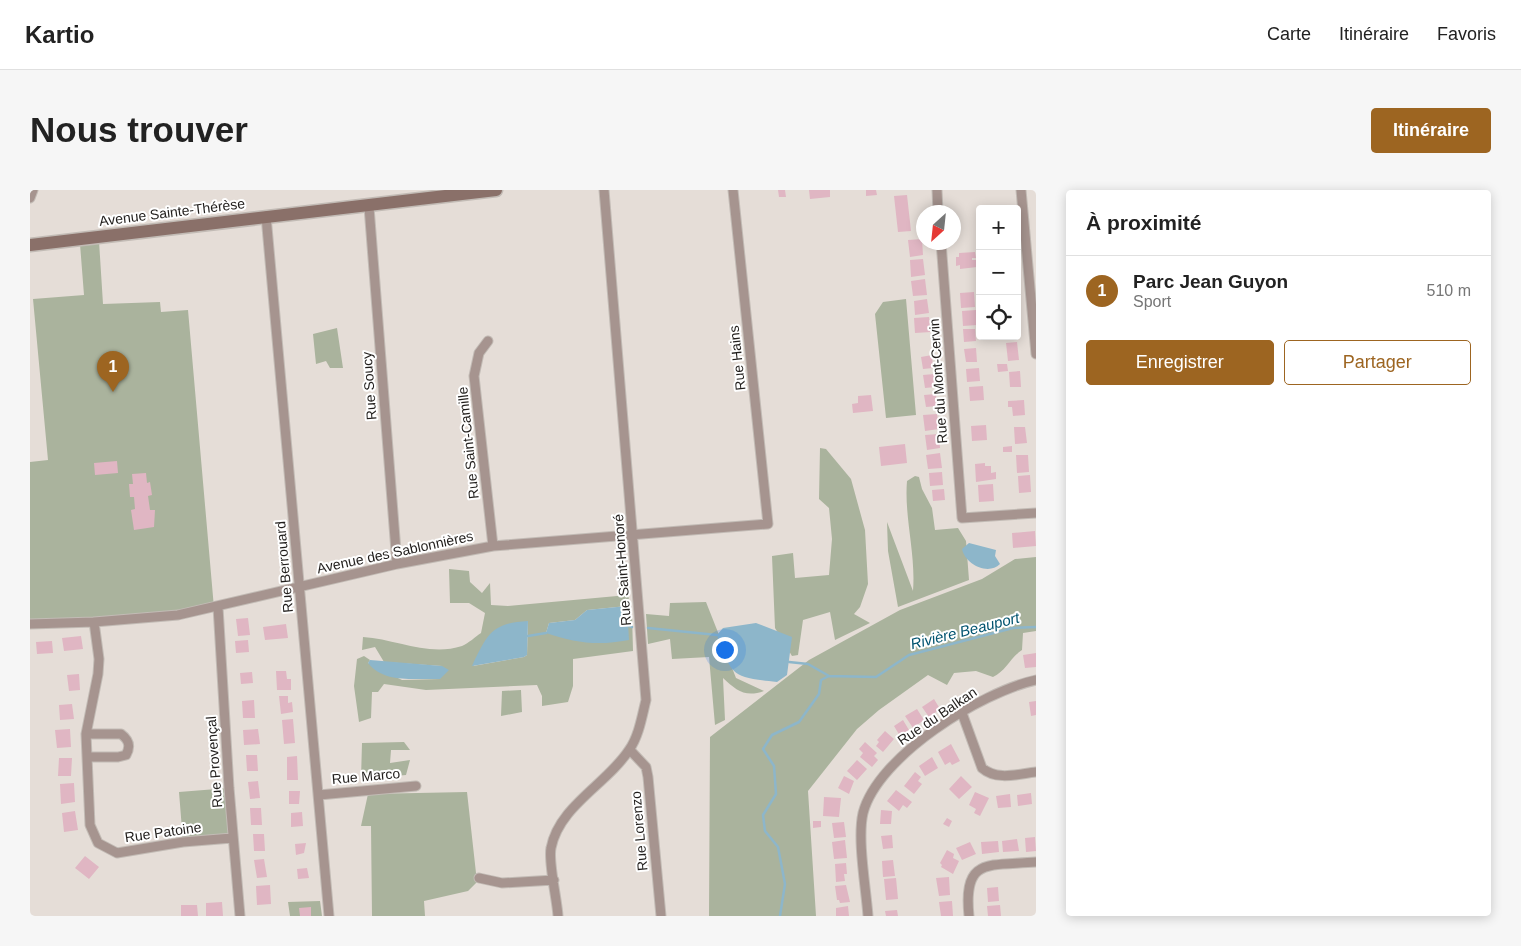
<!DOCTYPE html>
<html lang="fr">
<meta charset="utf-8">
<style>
body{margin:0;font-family:Arial,sans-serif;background:#f6f6f6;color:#222}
.controls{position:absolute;right:15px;top:15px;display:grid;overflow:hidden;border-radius:5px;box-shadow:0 2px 12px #0003}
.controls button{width:45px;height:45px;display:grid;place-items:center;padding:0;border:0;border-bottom:1px solid #e0e0e0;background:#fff;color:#222;font:25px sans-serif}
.compass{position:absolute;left:886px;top:15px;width:45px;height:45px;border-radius:50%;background:#fff;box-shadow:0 2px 12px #0003;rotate:207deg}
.you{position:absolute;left:694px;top:459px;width:18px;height:18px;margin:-12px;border:4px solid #fff;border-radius:50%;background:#1a73e8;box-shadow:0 0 0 8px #1a73e833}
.badge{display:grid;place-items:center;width:32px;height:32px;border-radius:50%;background:#9d6521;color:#fff;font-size:16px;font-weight:700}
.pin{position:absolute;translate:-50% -41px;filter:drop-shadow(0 1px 2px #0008)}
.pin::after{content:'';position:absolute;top:26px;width:18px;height:15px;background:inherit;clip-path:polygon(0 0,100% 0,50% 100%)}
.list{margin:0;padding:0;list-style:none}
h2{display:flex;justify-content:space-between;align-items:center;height:65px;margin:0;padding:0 20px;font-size:21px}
h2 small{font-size:16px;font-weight:400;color:#767676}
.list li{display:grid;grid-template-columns:32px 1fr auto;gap:15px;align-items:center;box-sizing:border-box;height:70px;padding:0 20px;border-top:1px solid #e0e0e0}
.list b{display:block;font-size:19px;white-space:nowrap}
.list p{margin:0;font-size:16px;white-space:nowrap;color:#767676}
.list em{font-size:16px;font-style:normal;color:#767676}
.actions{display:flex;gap:10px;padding:15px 20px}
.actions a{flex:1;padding:11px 0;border:1px solid #9d6521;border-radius:5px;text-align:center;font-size:18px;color:#9d6521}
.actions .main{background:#9d6521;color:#fff}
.icon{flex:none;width:28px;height:28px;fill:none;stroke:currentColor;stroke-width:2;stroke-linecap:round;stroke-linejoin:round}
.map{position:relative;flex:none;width:1006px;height:726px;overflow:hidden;border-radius:5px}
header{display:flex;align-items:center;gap:30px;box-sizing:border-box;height:70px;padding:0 25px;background:#fff;border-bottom:1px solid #e0e0e0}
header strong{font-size:24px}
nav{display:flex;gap:28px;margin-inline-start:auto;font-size:18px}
.intro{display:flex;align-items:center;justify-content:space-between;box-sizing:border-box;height:120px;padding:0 30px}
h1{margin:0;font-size:35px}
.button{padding:12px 22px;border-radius:5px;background:#9d6521;color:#fff;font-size:18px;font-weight:700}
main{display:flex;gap:30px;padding:0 30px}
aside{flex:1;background:#fff;border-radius:5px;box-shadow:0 2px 12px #0003}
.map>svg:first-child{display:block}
</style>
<header>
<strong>Kartio</strong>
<nav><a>Carte</a><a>Itinéraire</a><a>Favoris</a></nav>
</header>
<div class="intro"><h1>Nous trouver</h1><a class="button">Itinéraire</a></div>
<main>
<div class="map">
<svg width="1006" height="726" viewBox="0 0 1006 726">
<rect width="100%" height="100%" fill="#e5ddd7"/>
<!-- green -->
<path fill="#aab39d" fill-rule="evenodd" d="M69 51 73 114 130 112 131 122 158 120 184 418 0 434V272L18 270 3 109 54 105 50 54Z
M876 109 886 225 856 228 845 124 853 112Z
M307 138 313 178H300L296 171 286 174 283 144Z
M790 258 796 259 821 289 835 340 838 394 830 417 824 424 840 433 805 450 800 422 773 430 768 465 762 466 745 438 742 366 763 363 765 388 799 385 802 349 799 318 789 309Z
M885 286 889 287 892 299 902 318 905 340 928 338 936 351 939 390 868 417 858 361 857 332 883 401C886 364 874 327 877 291Z
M1006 367V441L993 443 992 460C980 468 976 481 963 487L946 481 924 483 917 495 898 485 849 520 827 539 778 601 786 726H679L680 547 779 470 870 420 952 389 985 369Z
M419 379 439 381 440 392 452 403 460 393 461 415 478 416 598 405 602 424 603 461 543 469V496L538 512 512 516V506L507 495 396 500 354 494 348 502H342L341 528 329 532 324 496 327 469 334 466 340 470 338 473 372 490 410 489 412 476 354 472 345 457 332 460 333 447C366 449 399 467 432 456 439 453 445 447 451 443L455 423 439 413H420ZM597 416 516 443 519 433 545 430 557 420ZM498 431 497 465 494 467 443 476Z
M676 412 706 488 734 501C715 508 706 500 693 488L695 530 685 535 679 467 642 469 640 449 618 454 616 424 639 426 640 413Z
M491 500 492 522 471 526 472 501Z
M374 552 380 560H361L360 573 380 570 376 585 331 589 332 553Z
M199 598 202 648 153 652 149 602Z
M437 602 447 692 438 701 394 711 395 726H342L341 636H331L338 604Z
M290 711 292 726H260L258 712Z"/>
<!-- water -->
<path fill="#8db6ca" d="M939 353 966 360 965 366 970 374C958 386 935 374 932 359Z
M597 416 599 450C568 456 545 453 516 443L519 433 545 430 557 420Z
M498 431 497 465 494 467 442 476C457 445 461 433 498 431Z
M726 433 762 447 757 485 747 492C702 487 702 487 687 445L693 438Z
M340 470 412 476 419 480 410 489C386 488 354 494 338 473Z"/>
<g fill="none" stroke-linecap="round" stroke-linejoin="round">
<!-- stream -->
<path stroke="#8db6ca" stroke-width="2.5" d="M599 436 602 437
M618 438 687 445
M498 446 516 443
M759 472 778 474 799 486
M750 726 755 694 748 657 735 641 733 625 746 604 744 576 733 559 742 545 769 532 789 504 791 490 799 486 846 487 879 465 983 438 1006 437"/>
</g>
<!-- building -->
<path fill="#e0b6c3" d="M748 0H755L756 7H749Z
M779 0H800V7L780 9Z
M836 0H846L847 5 836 6Z
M877 5 881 41 868 42 864 6Z
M976 15V19H964V16Z
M892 49 893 65 880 67 878 50Z
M945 62 946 68H942V70H947V77L930 79V75L926 76V67H929V63Z
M893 69 895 85 881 87 880 70Z
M895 89 897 105 883 106 881 91Z
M944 102 945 117 931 118 930 103Z
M897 109 899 123 885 125 884 111Z
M946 120 947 135 933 136 932 121Z
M899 127 901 142 885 143 884 128Z
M933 139H945L946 151 934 152Z
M987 152 989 170 978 171 976 153Z
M946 158 947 172H936L934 159Z
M902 165 903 178 893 179 891 167Z
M967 174H977L978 181 968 182Z
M949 178 950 191 937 192 936 179Z
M990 181 991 197H980L979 182Z
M904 184 905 197 895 198 893 185Z
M953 196 954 210 940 211 939 197Z
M906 204 907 216 896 217 894 205Z
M841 205 843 221 823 223 822 214 828 213V206Z
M994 210 995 225 983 226 982 217H978V211Z
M907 224 909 239 895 241 893 225Z
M956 235 957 250 942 251 941 236Z
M984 237H995L997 253 985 254Z
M909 244 910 258 897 260 895 245Z
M875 254 877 273 851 276 849 257Z
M982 256V262H973V257Z
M910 263 912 278 898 279 896 265Z
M986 265H998L999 282 987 283Z
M87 271 88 283 65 285 64 273Z
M955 273V276H961V283L966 282V289L946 292 945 274Z
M912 282 913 295 900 296 899 283Z
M116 283 117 293 120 292 122 305 118 306 120 320H125L124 337 104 340 101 320 105 319 104 307H100L99 294H103L102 284Z
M1000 285 1001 302 989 303 988 286Z
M963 294 964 311 949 312 948 295Z
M914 299 915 310 903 311 902 300Z
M1005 341 1006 356 983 358 982 343Z
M218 428 220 445 208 446 206 429Z
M256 434 258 448 235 450 233 437Z
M51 446 53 459 34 461 32 448Z
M218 450 219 462 206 463 205 451Z
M22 451 23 463 7 464 6 452Z
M1006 463V477L995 478 993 465Z
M246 481H256L257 489H261V500H247Z
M222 482 223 493 211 494 210 483Z
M49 484 50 500 39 501 37 485Z
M249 506H258V513L262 512 263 522 251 524Z
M904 509 910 519 899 527 892 517Z
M224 510 225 528H213L212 511Z
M1006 511V525L1001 526 999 512Z
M42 514 44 529 30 530 29 515Z
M887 519 894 530 883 538 875 526Z
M263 529 265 553 254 554 252 530Z
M873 530 879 540 870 546 864 536Z
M40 539 41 557 27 558 25 540Z
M228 539 230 554 214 555 213 540Z
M855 541 864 549 853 562 846 556 849 552 847 550Z
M835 552 847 563 844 566 848 570 842 577 830 567 833 563 829 559Z
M921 554 930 571 922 575 920 572 915 575 908 562Z
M216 565H227L228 581H217Z
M267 566 268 590H257V567Z
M902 567 908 578 895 586 889 576Z
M29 568H42L41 586H28Z
M827 570 837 579 827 590 817 581Z
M885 582 891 587 888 591 892 594 884 604 874 596Z
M814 586 824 591 819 604 808 598Z
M931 586 942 597 929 609 919 599Z
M228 591 230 608 220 609 218 592Z
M44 593 45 612 31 614 30 594Z
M866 600 882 612 877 618 873 615 869 621 857 611Z
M259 601H270L269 614H259Z
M945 602 959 608 950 626 944 623 946 619 939 615Z
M1001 603 1002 614 988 616 987 605Z
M980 604 981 617 968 618 966 606Z
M794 607 811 608 809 627 793 626Z
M220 618H231L232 635H221Z
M851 620 862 621 861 634H850Z
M45 621 48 640 34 642 32 623Z
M272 622 273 636 261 637V623Z
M917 628 922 631 919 637 913 634Z
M783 631H791V637L783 638Z
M814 632 816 647 804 648 802 633Z
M223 644H234L235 661H224Z
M862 645 863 658 853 659 851 646Z
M1005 647 1006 661 996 662 995 648Z
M987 649 989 661 973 662 972 651Z
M815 650 817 668 804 669 802 652Z
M968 651 969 662 952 664 951 652Z
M940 652 946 664 932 670 926 658Z
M276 653 274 663 266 665 265 654Z
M917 660 924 664 923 668 929 671 923 684 911 677 912 675 910 673Z
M55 666 69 677 59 689 45 678Z
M234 669 237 687 227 688 224 670Z
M863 670 865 686 853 687 852 671Z
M816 673 817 684H814L815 691 806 692 805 674Z
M277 678 279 688 268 689 267 679Z
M919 687 920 705 909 706 906 688Z
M866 688 868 709 856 710 854 689Z
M240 695 241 714 227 715 226 696Z
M816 695 820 712 810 713 809 710H807L805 696Z
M968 697 969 711 958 712 957 698Z
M922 711 923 726H911L909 712Z
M192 712 193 726H176V713Z
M151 715H167L168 726H151Z
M970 715 971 726H958L957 716Z
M818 716 819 726H806V718Z
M281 717V726H270L269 718Z
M867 720 868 726H856L855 721Z"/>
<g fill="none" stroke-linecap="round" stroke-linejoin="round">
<!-- street casing -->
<g stroke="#c2bbb5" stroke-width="11">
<path id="street" d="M907 0 908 22
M991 0 1006 164
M0 8 3 0
M339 17 367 374
M236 26 299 726
M911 52 932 328 1006 323
M458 151 449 163 444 186 463 356
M188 417 199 598 210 726
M64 432 69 469 68 484 56 544 60 635 68 653 87 663 153 652 202 648
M0 434 64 432 148 425 367 374 463 356 738 334 703 0
M932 523 952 578C967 591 988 584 1006 582
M56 544H91C99 550 101 556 96 565L88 567H57
M600 560 616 577 618 587 631 726
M289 605 386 596
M449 688 472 693 524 690
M528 726C527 709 518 672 521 658 529 616 577 594 599 560 609 546 612 526 616 510L574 0
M838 726C836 698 827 649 833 623 848 566 951 502 1006 490
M939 726C933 667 958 676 1006 672"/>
</g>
<!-- secondary casing -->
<g stroke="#c2bbb5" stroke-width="15">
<path id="secondary" d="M0 55 466 0"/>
</g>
<!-- street -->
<use href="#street" stroke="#a6948f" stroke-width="9"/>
<!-- secondary -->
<use href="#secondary" stroke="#8a7069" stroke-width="12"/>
</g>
<g text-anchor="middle" stroke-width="4" stroke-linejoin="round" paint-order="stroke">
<!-- street labels -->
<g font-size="14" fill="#211e1c" stroke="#fff">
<text transform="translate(142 22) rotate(-7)" y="5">Avenue Sainte-Thérèse</text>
<text transform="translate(707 168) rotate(-96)" y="5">Rue Hains</text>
<text transform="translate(908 191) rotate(-94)" y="5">Rue du Mont-Cervin</text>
<text transform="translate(339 196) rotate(-94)" y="5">Rue Soucy</text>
<text transform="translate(438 253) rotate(-96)" y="5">Rue Saint-Camille</text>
<text transform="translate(365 362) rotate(-12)" y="5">Avenue des Sablonnières</text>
<text transform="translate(254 377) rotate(-95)" y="5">Rue Berrouard</text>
<text transform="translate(592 380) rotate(-94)" y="5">Rue Saint-Honoré</text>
<text transform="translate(907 526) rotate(-34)" y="5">Rue du Balkan</text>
<text transform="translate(184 572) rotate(-94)" y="5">Rue Provençal</text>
<text transform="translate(336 586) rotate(-5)" y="5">Rue Marco</text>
<text transform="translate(609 641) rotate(-95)" y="5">Rue Lorenzo</text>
<text transform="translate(133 642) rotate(-8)" y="5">Rue Patoine</text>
</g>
<!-- water labels -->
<g font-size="15" font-style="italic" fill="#00536f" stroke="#fff">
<text transform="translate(935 441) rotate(-14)" y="5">Rivière Beauport</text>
</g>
</g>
</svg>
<div class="controls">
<button>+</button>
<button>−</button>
<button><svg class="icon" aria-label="locate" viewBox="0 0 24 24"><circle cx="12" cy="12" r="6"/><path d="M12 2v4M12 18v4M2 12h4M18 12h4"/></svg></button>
</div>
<svg class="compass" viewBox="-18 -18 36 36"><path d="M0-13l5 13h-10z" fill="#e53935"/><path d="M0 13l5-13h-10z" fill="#767676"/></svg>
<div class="you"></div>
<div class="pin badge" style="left:83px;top:202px">1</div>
</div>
<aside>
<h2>À proximité<small></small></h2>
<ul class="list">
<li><span class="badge">1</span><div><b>Parc Jean Guyon</b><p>Sport</p></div><em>510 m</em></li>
</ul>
<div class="actions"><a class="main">Enregistrer</a><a>Partager</a></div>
</aside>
</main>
